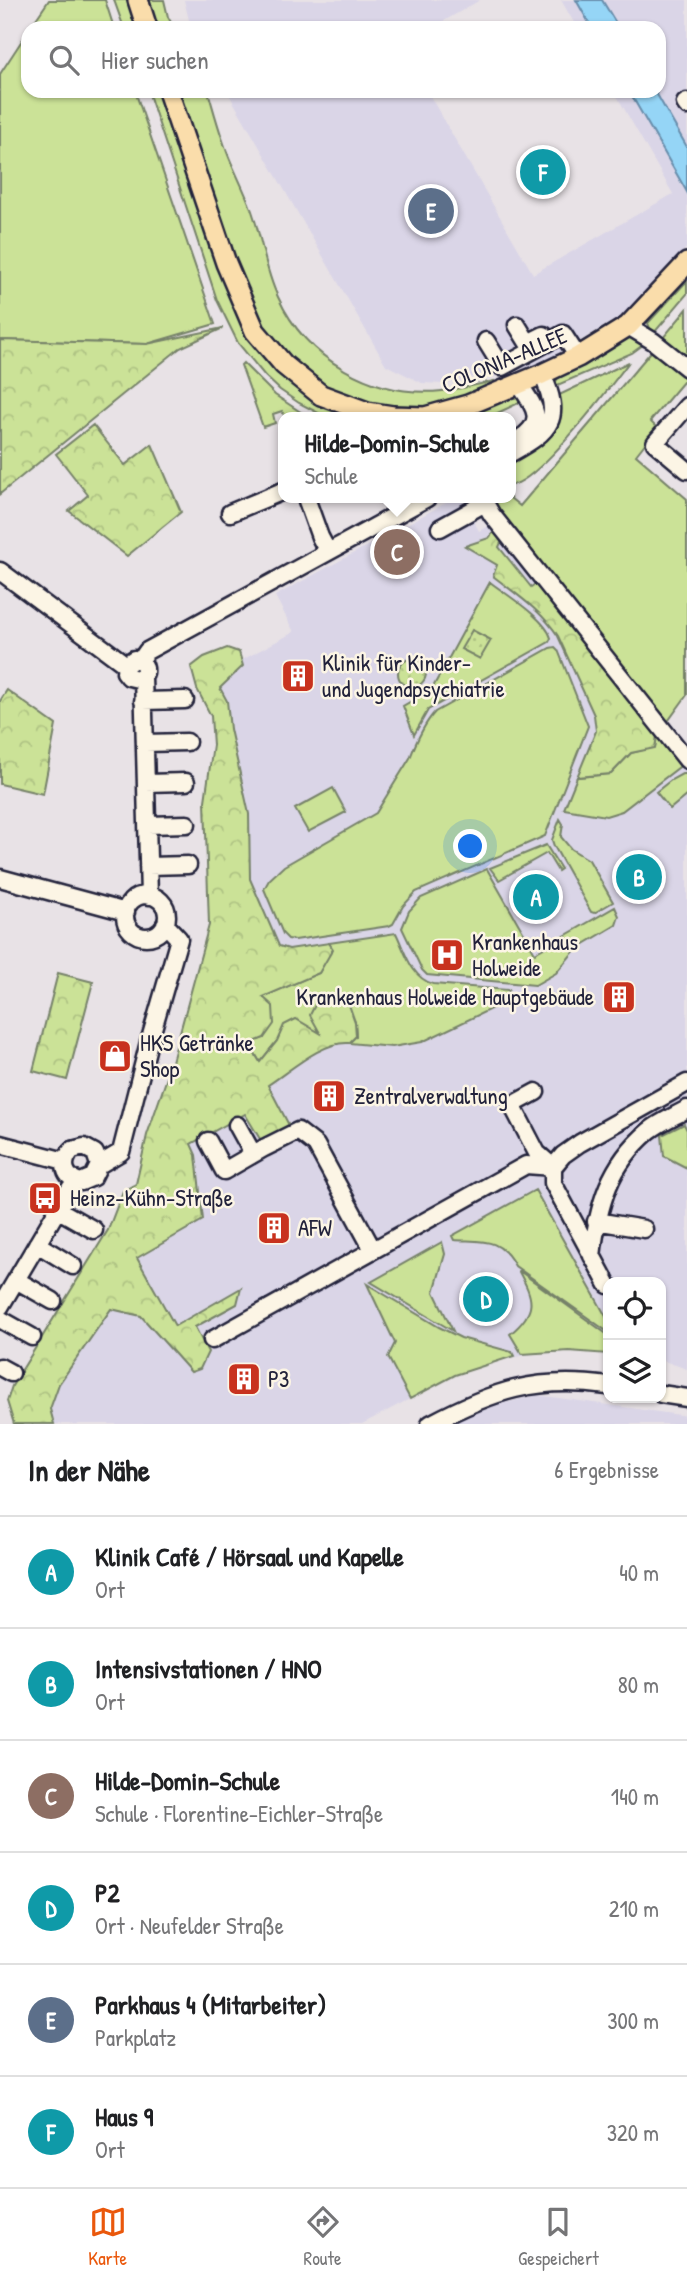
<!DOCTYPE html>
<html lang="de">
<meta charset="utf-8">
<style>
body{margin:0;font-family:"Patrick Hand",sans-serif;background:#f2f2f2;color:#202124}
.controls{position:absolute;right:21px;bottom:21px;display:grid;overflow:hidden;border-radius:14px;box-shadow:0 2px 5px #0004}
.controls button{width:63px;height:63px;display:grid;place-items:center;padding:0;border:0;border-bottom:2px solid #e0e0e0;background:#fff;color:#202124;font:35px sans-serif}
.you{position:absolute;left:471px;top:847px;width:24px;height:24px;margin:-18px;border:5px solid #fff;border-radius:50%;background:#1a73e8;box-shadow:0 0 0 10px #1a73e833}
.badge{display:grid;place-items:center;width:46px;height:46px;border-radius:50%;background:#ea580c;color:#fff;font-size:23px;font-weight:700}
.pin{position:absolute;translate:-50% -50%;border:4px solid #fff;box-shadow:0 2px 7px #0006}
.popup{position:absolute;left:278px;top:412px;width:238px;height:91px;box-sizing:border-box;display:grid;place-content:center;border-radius:14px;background:#fff;filter:drop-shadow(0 2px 5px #0005);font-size:23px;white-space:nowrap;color:#757577}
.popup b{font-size:26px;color:#202124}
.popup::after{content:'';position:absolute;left:50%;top:100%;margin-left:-14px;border:14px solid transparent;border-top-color:#fff}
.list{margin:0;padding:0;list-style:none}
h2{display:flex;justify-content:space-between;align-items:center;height:91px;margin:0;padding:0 28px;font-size:30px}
h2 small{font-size:23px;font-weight:400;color:#757577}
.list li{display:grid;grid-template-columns:46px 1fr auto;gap:21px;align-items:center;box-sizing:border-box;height:112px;padding:0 28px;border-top:2px solid #e0e0e0}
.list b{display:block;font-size:26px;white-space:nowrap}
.list p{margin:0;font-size:23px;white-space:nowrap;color:#757577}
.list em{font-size:23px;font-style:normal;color:#757577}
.icon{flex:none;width:38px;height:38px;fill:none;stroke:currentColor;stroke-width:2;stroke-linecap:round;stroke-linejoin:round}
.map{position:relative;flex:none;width:687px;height:1424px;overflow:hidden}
.search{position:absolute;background:#fff;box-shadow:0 2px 5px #0004;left:21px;right:21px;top:21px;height:77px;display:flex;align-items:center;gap:18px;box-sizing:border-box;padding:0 24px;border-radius:21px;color:#757577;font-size:26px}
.sheet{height:763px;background:#fff}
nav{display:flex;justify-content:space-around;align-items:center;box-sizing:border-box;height:98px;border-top:2px solid #e0e0e0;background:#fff;font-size:19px;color:#757577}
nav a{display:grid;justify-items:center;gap:4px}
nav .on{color:#ea580c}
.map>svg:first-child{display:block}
</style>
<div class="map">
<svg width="687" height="1424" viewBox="0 0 687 1424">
<defs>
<pattern id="forest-crowns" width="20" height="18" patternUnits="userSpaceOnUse" patternTransform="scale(1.75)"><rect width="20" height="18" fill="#cbe297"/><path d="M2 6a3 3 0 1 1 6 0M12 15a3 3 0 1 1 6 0" fill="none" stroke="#aec283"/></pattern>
<pattern id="garden-dots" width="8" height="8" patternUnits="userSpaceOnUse" patternTransform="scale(1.75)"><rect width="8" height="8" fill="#cbe297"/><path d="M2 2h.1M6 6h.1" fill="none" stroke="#aec283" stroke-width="1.8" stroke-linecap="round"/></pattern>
</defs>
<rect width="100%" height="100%" fill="#e8e2e6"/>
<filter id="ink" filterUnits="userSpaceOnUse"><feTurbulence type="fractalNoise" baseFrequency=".0143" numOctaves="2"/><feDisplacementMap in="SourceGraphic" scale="14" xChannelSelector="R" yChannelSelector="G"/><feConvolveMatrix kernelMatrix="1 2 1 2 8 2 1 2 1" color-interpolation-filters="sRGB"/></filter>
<g filter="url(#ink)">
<!-- built -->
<path fill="#dad5e7" d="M184 0H480L432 28H191Z
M561 0H576L592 28H577Z
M602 0H687V147L655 91H659V28H619Z
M227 91H427L533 274 673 194 614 91H629L687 192V247L654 286 625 314 556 355 532 366 488 378 485 374 444 384 422 383 386 365Z
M455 498H461L479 531 495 522 687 764V1369L661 1360V1282H608V1354L569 1351 545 1352 499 1360 455 1375 362 1424H19L164 1135 214 904 215 744 207 676 229 667 294 632 275 596Z
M537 1395 687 1416V1424H453L471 1414 500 1404Z"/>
<!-- grass -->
<path fill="#cbe297" stroke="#768269" stroke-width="2" d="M49 0H105L114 28H30Z
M114 0H127L137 28H124Z
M145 0H164L168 17 174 28H154Z
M28 31V91H135L215 324 147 344 0 340V74Z
M148 91H159L230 299C253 359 294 396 354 417H326L299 403 280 390 265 376 238 343 217 300Z
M175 91H208C215 115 221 139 231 162 238 178 246 194 252 211 262 239 265 270 278 297 306 359 373 398 442 391 459 389 477 385 494 381L496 385 474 394 431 406 402 408 377 405 350 398 317 381 298 368 256 318Z
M687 281V294L654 333 651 331 648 323Z
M687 309V360L662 339Z
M633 335 647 342 632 353 553 387 560 374Z
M655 347 687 375V384L683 382 650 421 657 428 636 455 687 499V695L666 724 485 498H510L520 506Z
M629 362C610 387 538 483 511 485V458L536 445 555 397Z
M243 363 275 395 308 417H285L282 411 273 414 275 423 263 427 241 365Z
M508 397 518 398 523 401 489 417H457Z
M490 582C507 595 546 619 551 638L549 642 428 710 414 735 403 706 432 689Z
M555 647 558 650 588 726 545 836 416 892 403 906 393 924 389 926 295 940 288 939 283 934 264 889 269 880 284 866 376 813 410 758C416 742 423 725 435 712L550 648Z
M658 730 683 764 622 811 606 816 564 809 577 777 611 774 631 753 655 747Z
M682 774H687V795L670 809 656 792 671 780Z
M333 788 346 812 308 832 295 809Z
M560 819 563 824 561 837 571 849 589 860 613 902 594 913 591 912 554 846 552 840Z
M546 845 561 869 558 871 547 853 499 880 490 868Z
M487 869 535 953 615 907 619 916 616 925 576 949 556 973 535 985 427 975 422 970 402 928 409 911 421 898Z
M396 933C405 951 411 978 433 984L509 990 501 1004 422 1042 392 1047 349 1043 356 1036 355 1022 321 1034 277 1041 260 1062 249 1043 264 1038 262 997 319 973 332 949 329 943Z
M684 1124 687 1130V1168L664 1156 662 1135Z
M535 1190 608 1320V1332L515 1266C500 1237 483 1242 454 1240L452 1236Z
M442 1242 445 1254 434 1292 453 1331 371 1282Z
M518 1270 608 1335V1354L569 1351 522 1354 510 1334C538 1311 534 1299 518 1270Z
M367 1284 439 1327 461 1338 512 1352 514 1356 455 1375 410 1399 388 1357 395 1343Z"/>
<!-- forest -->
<path fill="url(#forest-crowns)" stroke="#768269" stroke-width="2" d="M223 328 180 348 0 494V340L147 344Z
M93 425 125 465 152 444 181 512 127 556 69 511 88 495 56 454Z
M496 529 503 538 499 547 531 587 538 582 658 730 655 748 631 753 611 774 577 777 596 731 594 715 558 636C542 611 516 594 493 576L497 565 465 546 489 538Z
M227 648 239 652 243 666 220 688 227 701 230 729 249 814 250 879 279 946 289 949 329 943 333 949 319 973 263 997 273 1006 274 1024 264 1038 249 1044 260 1062 277 1041 284 1025 296 1019 320 1033 310 1015 316 1003 328 995 348 1002 355 1022 356 1036 349 1043C322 1041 290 1071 268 1085L292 1131 263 1144 245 1114 191 1144 196 1155 203 1220 137 1258 175 1326 241 1288 237 1304 195 1327 208 1352 200 1369 191 1372 141 1316 111 1309 59 1384 50 1409 54 1424H14L7 1401 12 1386 108 1230 123 1191 136 1184 147 1135 170 1069 209 925 205 801 213 745 211 716 197 689 191 667 204 657Z
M7 690 56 725 43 794 0 784V701Z
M58 973 93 982 67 1080 33 1071Z"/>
<!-- garden -->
<path fill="url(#garden-dots)" stroke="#768269" stroke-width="2" d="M472 630 491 640 480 659 461 649Z
M398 673a14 14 0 1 1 28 0a14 14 0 1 1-28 0Z"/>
<!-- water -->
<path fill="#95d5f6" stroke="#678dab" stroke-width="2" d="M576 0H602L619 28H592Z
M629 91H655L687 147V192Z"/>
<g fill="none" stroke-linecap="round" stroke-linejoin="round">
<!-- minor casing -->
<g stroke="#22223b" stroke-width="21">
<path id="minor" d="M687 102 685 103 687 106
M517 325 528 343 544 335
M628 326 653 341 687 368
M486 341 502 367 563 334 578 357
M519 384C533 405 548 421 519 439
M687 406 655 443 687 470
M511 453C551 431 563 419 542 374
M306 498 320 537 328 552
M230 513 283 491
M440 528 485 503 492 515 687 760
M0 571 126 665 125 672 129 677 138 679 145 673C146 665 142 660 134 659L126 665
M140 661 147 651 427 498
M143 676 149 896
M143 701 185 700
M145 743 187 742
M146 783 186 782
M147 825 187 824
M148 866 188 865
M0 878 126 912
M125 916a21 21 0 1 1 42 0a21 21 0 1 1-42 0Z
M536 1092 512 1105 537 1153 553 1167
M237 1125 253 1154
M208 1141 224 1171 264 1148 298 1131 316 1145 373 1250
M0 1144 65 1161
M99 1165 95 1153 84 1147 72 1150C60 1163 64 1178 81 1182L93 1177 99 1165 121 1152 148 1046 179 939 165 924
M57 1209 94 1230
M596 1221 644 1229
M37 1244 73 1266
M592 1256C598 1205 609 1165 649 1131 660 1122 675 1116 687 1109
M16 1280 53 1301
M608 1285 553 1183V1167L563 1155 580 1143 687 1083
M0 1307 75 1180
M0 1319 32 1337
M212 1340 526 1165 553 1167
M0 1367 11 1373
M661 1394 687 1398
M430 1424C492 1391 536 1376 608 1386"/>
</g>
<!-- major casing -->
<g stroke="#22223b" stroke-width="24">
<path id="major" d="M138 0 147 28
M168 91 226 263 255 331 284 365 321 395 367 412 393 416 425 417 468 405 542 374 578 357 628 326 687 263"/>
</g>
<!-- minor -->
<use href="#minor" stroke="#fcf5e5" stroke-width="16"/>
<!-- major -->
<use href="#major" stroke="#faddab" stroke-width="19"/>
</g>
</g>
<!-- icons -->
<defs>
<g id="building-square" transform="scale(1.75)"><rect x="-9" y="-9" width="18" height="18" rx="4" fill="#c8321e" stroke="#fcf5e5"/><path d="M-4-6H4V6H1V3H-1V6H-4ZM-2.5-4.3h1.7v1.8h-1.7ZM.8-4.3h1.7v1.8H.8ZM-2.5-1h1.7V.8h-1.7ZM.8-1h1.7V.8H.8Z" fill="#fff"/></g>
<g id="hospital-square" transform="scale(1.75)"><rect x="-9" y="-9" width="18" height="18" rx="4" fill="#c8321e" stroke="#fcf5e5"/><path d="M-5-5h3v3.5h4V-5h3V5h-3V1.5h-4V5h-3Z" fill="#fff"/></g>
<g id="shop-square" transform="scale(1.75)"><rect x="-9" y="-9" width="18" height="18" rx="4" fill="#c8321e" stroke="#fcf5e5"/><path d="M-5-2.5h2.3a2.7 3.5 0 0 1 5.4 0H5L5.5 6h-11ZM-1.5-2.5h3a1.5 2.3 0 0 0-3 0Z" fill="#fff"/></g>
<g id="bus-square" transform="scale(1.75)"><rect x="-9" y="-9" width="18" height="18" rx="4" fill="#c8321e" stroke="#fcf5e5"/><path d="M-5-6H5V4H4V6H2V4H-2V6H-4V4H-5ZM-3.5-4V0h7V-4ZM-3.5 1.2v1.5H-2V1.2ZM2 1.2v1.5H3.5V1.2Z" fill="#fff"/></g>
</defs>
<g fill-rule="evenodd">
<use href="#building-square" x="298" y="676"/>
<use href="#hospital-square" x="447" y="955"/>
<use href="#building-square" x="619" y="997"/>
<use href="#shop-square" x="115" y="1056"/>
<use href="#building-square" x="329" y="1096"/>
<use href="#bus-square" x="45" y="1198"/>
<use href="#building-square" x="274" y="1228"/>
<use href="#building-square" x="244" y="1379"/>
</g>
<g text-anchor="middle" stroke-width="5" stroke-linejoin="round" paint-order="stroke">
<!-- street labels -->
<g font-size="23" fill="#22223b" stroke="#fcf5e5">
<text transform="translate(504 360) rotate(-23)" y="8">COLONIA-ALLEE</text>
</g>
<!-- poi labels -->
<g font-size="23" fill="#22223b" stroke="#fcf5e5" text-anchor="start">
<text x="322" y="671">Klinik für Kinder-<tspan x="322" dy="26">und Jugendpsychiatrie</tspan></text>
<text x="472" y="950">Krankenhaus<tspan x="472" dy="26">Holweide</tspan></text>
<text x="594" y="1005" text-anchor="end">Krankenhaus Holweide Hauptgebäude</text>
<text x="140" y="1051">HKS Getränke<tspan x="140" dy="26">Shop</tspan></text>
<text x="354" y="1104">Zentralverwaltung</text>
<text x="70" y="1206">Heinz-Kühn-Straße</text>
<text x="298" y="1236">AFW</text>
<text x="268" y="1387">P3</text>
</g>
</g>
</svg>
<div class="controls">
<button><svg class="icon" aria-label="locate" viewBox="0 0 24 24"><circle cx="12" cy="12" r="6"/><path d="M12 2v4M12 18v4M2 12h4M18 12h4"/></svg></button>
<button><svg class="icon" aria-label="layers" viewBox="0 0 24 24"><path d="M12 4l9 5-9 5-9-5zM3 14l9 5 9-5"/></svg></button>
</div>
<div class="you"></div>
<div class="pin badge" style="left:536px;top:897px;background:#0f9aa8">A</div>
<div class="pin badge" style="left:639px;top:877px;background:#0f9aa8">B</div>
<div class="pin badge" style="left:397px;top:552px;background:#8d6e63">C</div>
<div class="popup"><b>Hilde-Domin-Schule</b>Schule</div>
<div class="pin badge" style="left:486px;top:1299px;background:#0f9aa8">D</div>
<div class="pin badge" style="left:431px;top:211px;background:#5c6f8a">E</div>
<div class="pin badge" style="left:543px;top:172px;background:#0f9aa8">F</div>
<div class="search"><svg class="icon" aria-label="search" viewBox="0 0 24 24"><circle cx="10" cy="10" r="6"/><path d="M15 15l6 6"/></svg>Hier suchen</div>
</div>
<section class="sheet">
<h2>In der Nähe<small>6 Ergebnisse</small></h2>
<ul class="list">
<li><span class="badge" style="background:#0f9aa8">A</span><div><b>Klinik Café / Hörsaal und Kapelle</b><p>Ort</p></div><em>40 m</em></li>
<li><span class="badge" style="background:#0f9aa8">B</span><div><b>Intensivstationen / HNO</b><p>Ort</p></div><em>80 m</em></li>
<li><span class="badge" style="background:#8d6e63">C</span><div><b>Hilde-Domin-Schule</b><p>Schule · Florentine-Eichler-Straße</p></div><em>140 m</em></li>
<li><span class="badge" style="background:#0f9aa8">D</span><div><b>P2</b><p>Ort · Neufelder Straße</p></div><em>210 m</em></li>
<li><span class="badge" style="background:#5c6f8a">E</span><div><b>Parkhaus 4 (Mitarbeiter)</b><p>Parkplatz</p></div><em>300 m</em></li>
<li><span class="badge" style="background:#0f9aa8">F</span><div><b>Haus 9</b><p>Ort</p></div><em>320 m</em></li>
</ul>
</section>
<nav>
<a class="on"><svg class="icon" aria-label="map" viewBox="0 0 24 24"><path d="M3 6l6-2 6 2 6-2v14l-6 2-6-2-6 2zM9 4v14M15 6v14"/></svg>Karte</a>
<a><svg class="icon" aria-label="directions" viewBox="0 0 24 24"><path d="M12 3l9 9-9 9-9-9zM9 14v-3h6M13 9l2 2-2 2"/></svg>Route</a>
<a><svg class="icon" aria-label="saved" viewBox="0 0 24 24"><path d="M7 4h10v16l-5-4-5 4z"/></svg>Gespeichert</a>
</nav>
